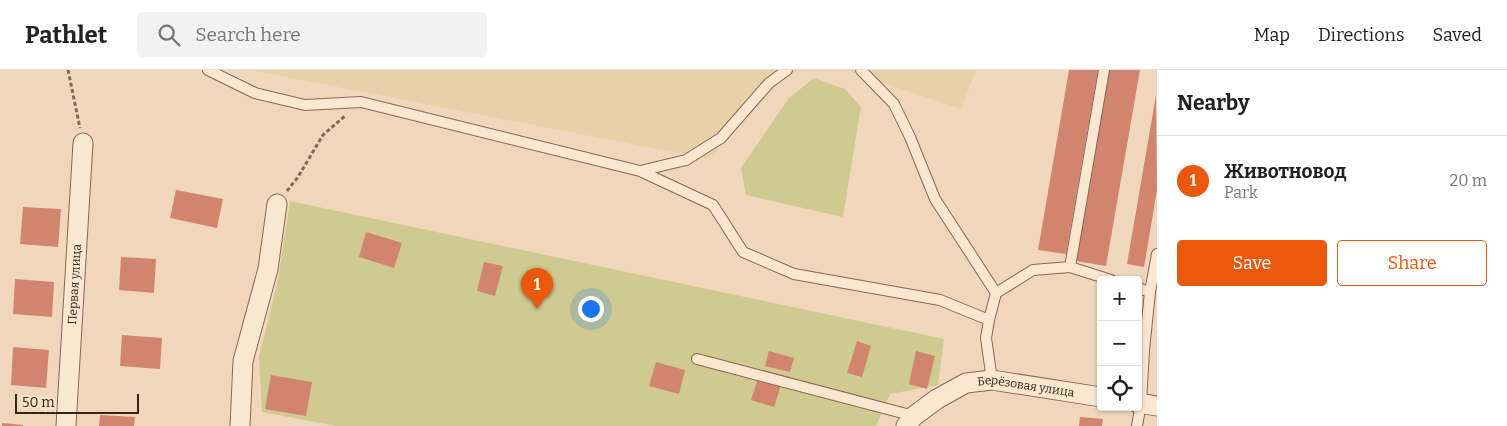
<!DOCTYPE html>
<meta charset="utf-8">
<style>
body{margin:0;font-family:Bitter,serif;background:#f2f2f2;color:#222}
.controls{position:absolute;right:15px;bottom:15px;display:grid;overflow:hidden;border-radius:5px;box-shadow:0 1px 4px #0004}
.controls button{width:45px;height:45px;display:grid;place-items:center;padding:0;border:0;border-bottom:1px solid #e0e0e0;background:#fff;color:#222;font:25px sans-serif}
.scale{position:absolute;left:15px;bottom:12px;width:124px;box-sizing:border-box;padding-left:5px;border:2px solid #37231a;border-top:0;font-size:14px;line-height:18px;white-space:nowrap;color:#37231a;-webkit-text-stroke:4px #f7e3cc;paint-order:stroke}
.you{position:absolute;left:590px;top:238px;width:18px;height:18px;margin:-12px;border:4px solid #fff;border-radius:50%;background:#1a73e8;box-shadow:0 0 0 8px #1a73e833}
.badge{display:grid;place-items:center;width:32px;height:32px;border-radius:50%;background:#ea580c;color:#fff;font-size:16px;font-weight:700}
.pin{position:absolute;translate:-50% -41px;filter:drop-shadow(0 1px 2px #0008)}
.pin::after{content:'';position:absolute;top:26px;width:18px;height:15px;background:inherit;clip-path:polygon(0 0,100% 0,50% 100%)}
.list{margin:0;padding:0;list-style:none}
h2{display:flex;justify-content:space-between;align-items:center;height:65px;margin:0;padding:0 20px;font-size:21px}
h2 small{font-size:16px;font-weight:400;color:#767676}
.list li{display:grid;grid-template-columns:32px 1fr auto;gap:15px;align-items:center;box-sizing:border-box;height:90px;padding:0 20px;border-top:1px solid #e0e0e0}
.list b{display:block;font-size:19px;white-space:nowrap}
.list p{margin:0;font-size:16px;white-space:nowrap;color:#767676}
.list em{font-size:16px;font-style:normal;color:#767676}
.actions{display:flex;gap:10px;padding:15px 20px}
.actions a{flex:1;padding:11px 0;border:1px solid #ea580c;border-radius:5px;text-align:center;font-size:18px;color:#ea580c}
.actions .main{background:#ea580c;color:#fff}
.icon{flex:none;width:28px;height:28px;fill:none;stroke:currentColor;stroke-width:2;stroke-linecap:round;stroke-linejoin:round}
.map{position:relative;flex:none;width:1157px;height:356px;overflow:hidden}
header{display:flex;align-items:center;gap:30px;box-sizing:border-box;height:70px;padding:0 25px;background:#fff;border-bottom:1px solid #e0e0e0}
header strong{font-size:24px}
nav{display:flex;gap:28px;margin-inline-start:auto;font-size:18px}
.search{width:350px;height:45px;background:#f2f2f2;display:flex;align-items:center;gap:12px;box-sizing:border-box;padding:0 18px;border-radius:5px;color:#767676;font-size:19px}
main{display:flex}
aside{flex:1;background:#fff}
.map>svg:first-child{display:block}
</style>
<header>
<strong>Pathlet</strong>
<div class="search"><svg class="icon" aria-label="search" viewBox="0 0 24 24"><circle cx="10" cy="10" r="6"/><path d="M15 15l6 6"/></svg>Search here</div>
<nav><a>Map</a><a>Directions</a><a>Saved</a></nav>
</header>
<main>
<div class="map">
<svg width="1157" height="356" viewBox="0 0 1157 356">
<rect width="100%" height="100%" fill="#f0d7bc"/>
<!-- farmland -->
<path fill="#e6d1a9" d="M250 0H976L961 39 848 1H790L709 89Z"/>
<!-- green -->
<path fill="#cfca90" d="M814 8 845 19 861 37 843 147 746 125 741 98 789 28Z
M290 131 944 269 938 315 890 324 876 356H336L262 342 259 287 278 210Z"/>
<!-- building -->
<path fill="#d1856f" d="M1069 0H1098L1066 184 1038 180Z
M1109 0H1140L1106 196 1076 191Z
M1156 25 1157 120 1144 197 1127 194Z
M176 120 223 129 217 158 170 148Z
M23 137 61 139 58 177 20 174Z
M366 162 402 173 394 198 359 187Z
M121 187 156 189 154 223 119 220Z
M484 192 503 196 495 226 477 221Z
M15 209 54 212 52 247 13 244Z
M122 265 162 268 160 299 120 296Z
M857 271 871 276 862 307 847 303Z
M13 277 49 280 46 318 11 315Z
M769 281 794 288 790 302 765 296Z
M916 281 935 286 927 319 909 314Z
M656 292 685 300 679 324 649 316Z
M271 305 312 312 306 346 265 339Z
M758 308 781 315 774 337 751 330Z
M100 345 135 347 134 356H99Z
M1080 347 1103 349 1102 356H1079Z
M2 353 23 355V356H2Z"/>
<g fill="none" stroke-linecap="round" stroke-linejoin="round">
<!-- service casing -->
<g stroke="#896655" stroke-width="12">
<path id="service" d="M208 0 255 23 305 35 361 32 640 101 713 135 743 182 794 204 940 230 989 250 986 268 992 310
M861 0 894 34 910 67 935 129 996 223
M640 101 686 90 721 68 769 13 787 0
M1070 197 1111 210
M1138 218 1150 222
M989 250 996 223 1033 200 1070 197 1104 0
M697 289 914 346
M1137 356 1141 333 1144 280 1150 222 1157 184"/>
</g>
<!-- minor casing -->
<g stroke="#896655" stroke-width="21">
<g id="minor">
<path d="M1138 333 1157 336"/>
<path id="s1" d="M66 356 83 73"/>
<path d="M240 356 243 291 268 199 277 134"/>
<path id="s2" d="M906 356 914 346 937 329 966 313 992 310 1101 327"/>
</g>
</g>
<!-- path -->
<path stroke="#896655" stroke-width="3" stroke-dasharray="4 2.5" stroke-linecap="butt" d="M68 0 80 58
M287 121 298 107 323 65 345 46"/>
<!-- service -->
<use href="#service" stroke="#fbe6cf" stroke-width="10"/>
<!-- minor -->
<use href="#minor" stroke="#fbe6cf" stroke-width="19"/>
</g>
<g text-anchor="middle" stroke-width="4" stroke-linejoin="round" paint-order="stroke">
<!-- street labels -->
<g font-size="12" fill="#37231a" stroke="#f7e3cc">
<text dy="4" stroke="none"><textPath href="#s1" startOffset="142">Первая улица</textPath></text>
<text dy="4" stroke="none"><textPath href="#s2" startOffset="135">Берёзовая улица</textPath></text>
</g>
</g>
</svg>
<div class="controls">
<button>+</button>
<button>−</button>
<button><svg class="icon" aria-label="locate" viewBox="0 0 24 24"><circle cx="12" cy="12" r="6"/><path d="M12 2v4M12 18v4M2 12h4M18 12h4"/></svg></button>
</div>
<div class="scale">50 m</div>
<div class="you"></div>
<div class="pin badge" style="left:537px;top:239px">1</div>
</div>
<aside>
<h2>Nearby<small></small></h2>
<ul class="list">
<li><span class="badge">1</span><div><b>Животновод</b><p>Park</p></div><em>20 m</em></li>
</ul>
<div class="actions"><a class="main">Save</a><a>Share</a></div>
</aside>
</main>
